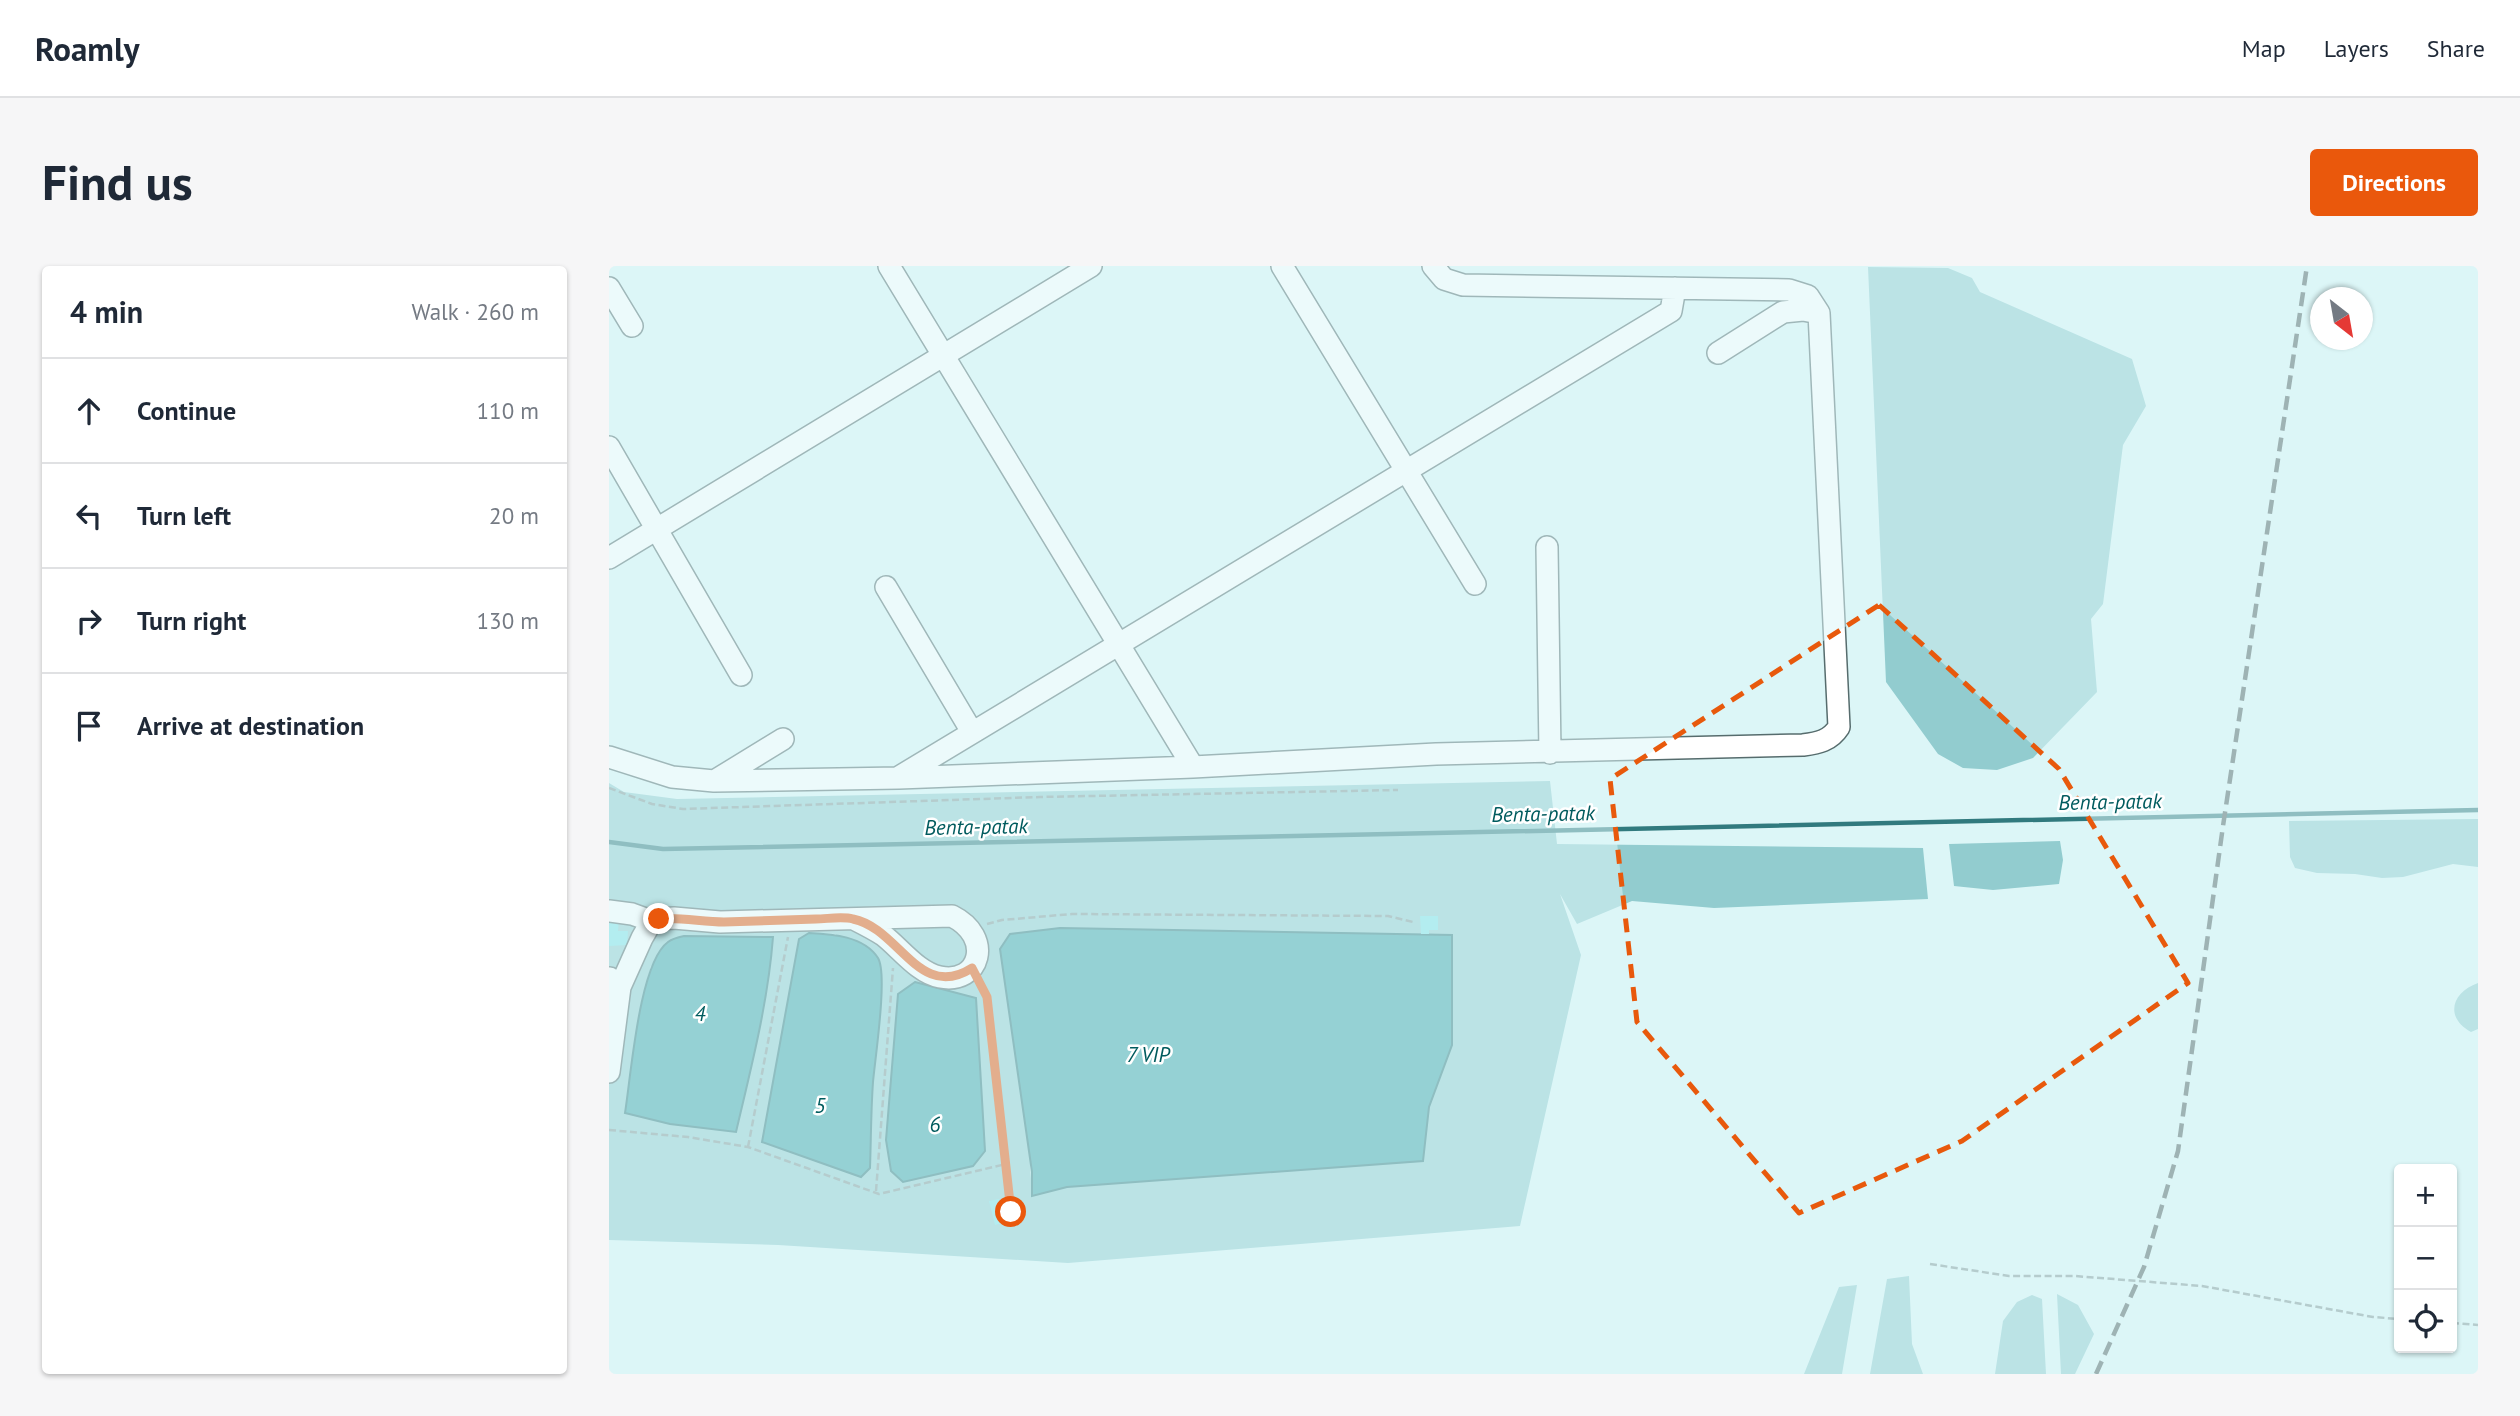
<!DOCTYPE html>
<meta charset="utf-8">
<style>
body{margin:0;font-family:"PT Sans",sans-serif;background:#f6f6f7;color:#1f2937}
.controls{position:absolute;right:21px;bottom:21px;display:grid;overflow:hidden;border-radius:7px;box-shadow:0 2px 5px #0004}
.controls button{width:63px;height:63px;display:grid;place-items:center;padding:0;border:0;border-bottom:2px solid #e0e1e3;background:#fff;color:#1f2937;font:35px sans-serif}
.compass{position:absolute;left:1701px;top:21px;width:63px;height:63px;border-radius:50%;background:#fff;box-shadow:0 2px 5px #0004;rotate:149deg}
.stop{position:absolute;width:21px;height:21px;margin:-16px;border:5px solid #ea580c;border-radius:50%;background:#fff}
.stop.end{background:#ea580c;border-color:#fff;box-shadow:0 2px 7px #0008}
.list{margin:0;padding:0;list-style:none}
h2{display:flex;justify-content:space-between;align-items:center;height:91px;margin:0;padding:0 28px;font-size:30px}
h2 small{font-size:23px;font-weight:400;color:#747a83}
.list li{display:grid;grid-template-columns:46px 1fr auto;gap:21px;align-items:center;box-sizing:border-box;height:105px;padding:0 28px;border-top:2px solid #e0e1e3}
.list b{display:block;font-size:26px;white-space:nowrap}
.list em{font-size:23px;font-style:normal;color:#747a83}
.icon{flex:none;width:38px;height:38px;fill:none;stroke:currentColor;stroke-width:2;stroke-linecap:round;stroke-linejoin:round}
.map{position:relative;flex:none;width:1869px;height:1108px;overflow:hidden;border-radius:7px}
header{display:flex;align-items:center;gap:42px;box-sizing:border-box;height:98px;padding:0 35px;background:#fff;border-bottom:2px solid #e0e1e3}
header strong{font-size:33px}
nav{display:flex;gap:38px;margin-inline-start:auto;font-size:24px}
.intro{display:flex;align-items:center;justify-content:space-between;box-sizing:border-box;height:168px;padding:0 42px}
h1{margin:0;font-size:49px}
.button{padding:18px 32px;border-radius:7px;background:#ea580c;color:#fff;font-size:24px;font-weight:700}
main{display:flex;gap:42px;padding:0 42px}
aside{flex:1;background:#fff;border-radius:7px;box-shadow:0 2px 5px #0004}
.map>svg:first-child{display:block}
</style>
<header>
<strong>Roamly</strong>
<nav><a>Map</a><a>Layers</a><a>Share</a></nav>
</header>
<div class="intro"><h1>Find us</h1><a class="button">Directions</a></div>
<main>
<aside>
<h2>4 min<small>Walk · 260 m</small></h2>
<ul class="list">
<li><svg class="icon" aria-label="ahead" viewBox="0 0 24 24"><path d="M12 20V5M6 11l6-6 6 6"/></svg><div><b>Continue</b></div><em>110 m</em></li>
<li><svg class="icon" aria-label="left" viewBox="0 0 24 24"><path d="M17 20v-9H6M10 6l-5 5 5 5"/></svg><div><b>Turn left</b></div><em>20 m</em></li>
<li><svg class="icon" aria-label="right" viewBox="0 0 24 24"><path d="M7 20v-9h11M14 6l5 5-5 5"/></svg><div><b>Turn right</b></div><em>130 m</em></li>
<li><svg class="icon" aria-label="arrive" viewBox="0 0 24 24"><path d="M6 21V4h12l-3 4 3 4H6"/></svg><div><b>Arrive at destination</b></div></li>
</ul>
</aside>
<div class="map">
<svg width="1869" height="1108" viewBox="0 0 1869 1108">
<rect width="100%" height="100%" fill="#dcf6f7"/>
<!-- green -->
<path fill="#92cccf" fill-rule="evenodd" d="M1259 1 1339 2 1363 12 1371 26 1523 93 1537 140 1514 179 1494 338 1482 353 1488 426 1424 492 1388 504 1354 502 1329 488 1277 416Z
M941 515 948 578 1314 582 1319 633 1105 642 1023 635 968 658 951 628 972 689 911 960 459 997 169 979 0 974V517L15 526 68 533ZM200 667 227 668 264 818 261 902 153 875 190 673ZM162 690 143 796 127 866 61 858 16 847 32 738 42 700ZM843 779 820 841 813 895 458 921 423 929 421 897Z
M1869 553V601L1844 598 1794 611 1773 612 1746 608 1708 607 1686 602 1681 591 1680 555Z
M1451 575 1454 594 1450 618 1384 624 1345 620 1340 578Z
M1869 717V763L1862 766C1835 751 1843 726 1869 717Z
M1300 1010 1303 1078 1314 1108H1261L1278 1013Z
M1248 1019 1233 1108H1195L1230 1021Z
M1448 1028 1469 1039 1485 1068 1466 1108H1452Z
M1423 1029 1433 1033 1437 1108H1386L1394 1055 1408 1036Z"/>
<!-- water -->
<path fill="#3fa4a9" stroke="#317a7e" stroke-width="2" d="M451 662 843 669V779L820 841 814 895 458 921 423 930V906L391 683 401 668Z
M200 667C223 668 255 670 269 692 279 708 266 793 264 816 262 844 262 873 261 902L252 911 153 876 190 673Z
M75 670 164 671C159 737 142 802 127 866L61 858 16 847C22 810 30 697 59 676 63 673 70 671 75 670Z
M306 716 367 732 376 885 364 900 294 916 282 905 277 874 289 728Z"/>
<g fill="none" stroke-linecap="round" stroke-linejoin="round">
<!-- stream -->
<path stroke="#317a7e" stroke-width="4.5" d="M0 576 54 583C659 569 1264 561 1869 544"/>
</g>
<!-- building -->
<path fill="#81e2e6" d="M811 650H829V664H820V668H812Z
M0 652 10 653 9 665H19L18 679 0 680Z
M390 933 396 956 386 959 380 935Z"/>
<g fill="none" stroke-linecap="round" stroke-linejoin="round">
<!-- minor casing -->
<g stroke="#566c6d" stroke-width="24">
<path id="minor" d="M280 0 584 501
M673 0 866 318
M0 22 23 60
M1109 87 1174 46 1194 44 1210 47
M0 181 132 409
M938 281 941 487
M0 292 482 0
M277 321 363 466
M0 491 63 511 105 515 290 512 584 501 827 488 1194 479C1209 477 1221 475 1230 461L1210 47 1199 30 1180 24 854 19 835 13 824 0
M290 511 1062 45 1066 22
M107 514 174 473
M0 645 23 648 45 656
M11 721 33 672 41 658 50 653 65 652 111 656 343 650C385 671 371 719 331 711 309 707 291 682 274 669 265 663 255 658 245 653
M0 806 11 721 1 712"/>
</g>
<!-- path -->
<path stroke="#869999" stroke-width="2.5" stroke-dasharray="7 3.5" stroke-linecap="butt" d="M0 522 43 538 74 543 431 531 789 524
M378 658 393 654 463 648 779 650 804 656
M371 717 378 731 402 946
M0 864 79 871 139 881 270 928 397 898
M139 881 179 671
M267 925 284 702
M1321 998 1400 1010H1466L1593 1020 1764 1051 1790 1053
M1843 1057 1869 1059"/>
<!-- minor -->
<use href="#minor" stroke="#fff" stroke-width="21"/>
<!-- rail -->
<path stroke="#536262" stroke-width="4.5" stroke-dasharray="14 7" stroke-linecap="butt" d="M1487 1108 1535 1001 1569 885 1614 560 1698 0"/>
</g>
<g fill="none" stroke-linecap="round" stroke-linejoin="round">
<!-- route -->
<path stroke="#ea580c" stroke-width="9" d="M50 653C72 651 93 656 115 656 146 655 176 654 207 653 218 653 233 650 244 653 290 662 310 736 363 702L378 731 402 946"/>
</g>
<!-- marked area -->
<path d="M0 0H1869V1108H0ZM1270 339 1450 503 1579 717 1353 875 1190 947 1028 756 1001 513Z" fill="#dcf6f7" fill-opacity=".55" fill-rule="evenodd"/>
<path fill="none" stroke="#e8590c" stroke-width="5" stroke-dasharray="14 9" stroke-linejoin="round" d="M1270 339 1450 503 1579 717 1353 875 1190 947 1028 756 1001 513Z"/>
<g text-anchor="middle" stroke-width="5" stroke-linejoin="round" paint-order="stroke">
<!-- water labels -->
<g font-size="21" font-style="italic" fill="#005b5e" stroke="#fff">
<text transform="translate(1501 536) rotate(-1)" y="7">Benta-patak</text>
<text transform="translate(934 548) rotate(-1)" y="7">Benta-patak</text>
<text transform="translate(367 561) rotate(-1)" y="7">Benta-patak</text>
<text x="91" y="755">4</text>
<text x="539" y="796">7 VIP</text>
<text x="211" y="847">5</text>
<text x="326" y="866">6</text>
</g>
</g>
</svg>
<div class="controls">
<button>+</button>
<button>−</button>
<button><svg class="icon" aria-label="locate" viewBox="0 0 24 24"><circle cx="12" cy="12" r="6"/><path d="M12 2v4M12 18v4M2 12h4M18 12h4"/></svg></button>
</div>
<svg class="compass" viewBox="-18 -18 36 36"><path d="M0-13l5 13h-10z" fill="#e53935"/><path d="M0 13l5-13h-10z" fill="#747a83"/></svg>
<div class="stop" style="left:402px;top:946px"></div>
<div class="stop end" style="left:50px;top:653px"></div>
</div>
</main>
